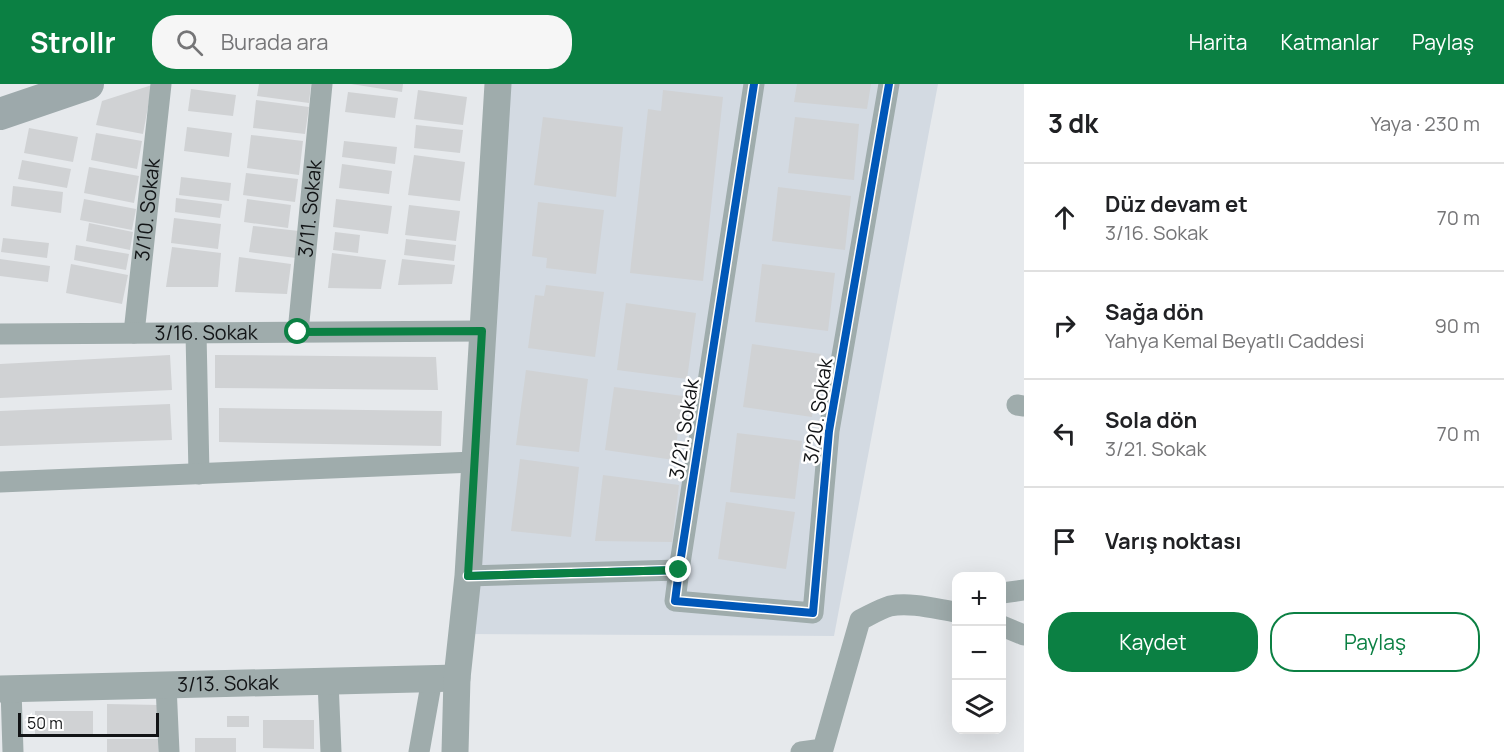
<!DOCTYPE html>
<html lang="tr">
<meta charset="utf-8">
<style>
body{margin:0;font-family:Manrope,sans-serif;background:#f6f6f6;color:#202124}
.controls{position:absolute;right:18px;bottom:18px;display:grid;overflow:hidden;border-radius:12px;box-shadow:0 6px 24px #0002}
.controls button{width:54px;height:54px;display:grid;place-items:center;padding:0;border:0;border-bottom:2px solid #e0e0e0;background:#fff;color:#202124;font:30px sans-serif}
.scale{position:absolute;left:18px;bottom:15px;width:141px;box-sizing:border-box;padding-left:6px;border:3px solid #121416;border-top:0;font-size:16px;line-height:21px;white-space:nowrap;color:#121416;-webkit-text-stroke:4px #fff;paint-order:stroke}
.stop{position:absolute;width:18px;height:18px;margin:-14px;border:4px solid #0b8043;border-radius:50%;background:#fff}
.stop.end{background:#0b8043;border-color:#fff;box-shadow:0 2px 6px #0008}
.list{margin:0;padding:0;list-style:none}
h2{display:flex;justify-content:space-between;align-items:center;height:78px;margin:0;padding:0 24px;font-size:26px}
h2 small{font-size:20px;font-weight:400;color:#757577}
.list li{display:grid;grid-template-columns:39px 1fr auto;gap:18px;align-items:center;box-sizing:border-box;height:108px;padding:0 24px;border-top:2px solid #e0e0e0}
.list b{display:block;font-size:22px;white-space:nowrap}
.list p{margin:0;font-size:20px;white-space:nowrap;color:#757577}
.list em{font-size:20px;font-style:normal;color:#757577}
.actions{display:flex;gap:12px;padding:18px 24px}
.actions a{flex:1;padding:14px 0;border:2px solid #0b8043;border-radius:24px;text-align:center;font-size:21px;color:#0b8043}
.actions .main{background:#0b8043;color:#fff}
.icon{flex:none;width:33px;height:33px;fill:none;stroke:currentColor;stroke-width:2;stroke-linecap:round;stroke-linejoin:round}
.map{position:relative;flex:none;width:1024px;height:668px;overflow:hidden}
header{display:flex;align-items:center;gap:36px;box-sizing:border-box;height:84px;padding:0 30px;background:#0b8043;color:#fff}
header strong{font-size:28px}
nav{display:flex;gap:33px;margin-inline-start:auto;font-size:21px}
.search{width:420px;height:54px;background:#f6f6f6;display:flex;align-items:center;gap:15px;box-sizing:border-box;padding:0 21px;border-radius:24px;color:#757577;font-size:22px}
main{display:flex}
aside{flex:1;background:#fff}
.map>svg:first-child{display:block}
</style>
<header>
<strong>Strollr</strong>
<div class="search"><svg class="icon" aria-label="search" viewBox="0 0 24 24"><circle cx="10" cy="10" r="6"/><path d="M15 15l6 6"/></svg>Burada ara</div>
<nav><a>Harita</a><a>Katmanlar</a><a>Paylaş</a></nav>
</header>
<main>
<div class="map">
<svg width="1024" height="668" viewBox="0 0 1024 668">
<rect width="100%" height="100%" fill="#e6e9ec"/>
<!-- built -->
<path fill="#d3dae2" d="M497 0H938L834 552 465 550Z"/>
<!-- building -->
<path fill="#d0d2d4" d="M259 0H311L309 19 257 12Z
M351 0H403L402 8Z
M797 0H871L867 25 794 18Z
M152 1 143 50 96 41 102 17Z
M191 5 236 11 233 32 188 27Z
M418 6 467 13 463 41 414 35Z
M663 6 723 13 703 197 630 189 648 25 661 27Z
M348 8 398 14 395 34 345 28Z
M256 16 309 23 305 50 253 44Z
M543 33 623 43 616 113 534 101Z
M795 33 859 40 854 96 788 89Z
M416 41 463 46 460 69 414 64Z
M187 43 232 49 229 73 184 67Z
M29 44 78 53 73 78 24 69Z
M96 49 142 57 137 85 91 76Z
M251 51 303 57 299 91 247 84Z
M344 57 397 63 395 80 342 73Z
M414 71 465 78 460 117 408 111Z
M22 76 71 85 67 104 18 95Z
M342 80 392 87 389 110 339 104Z
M89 83 139 92 134 119 84 109Z
M246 89 298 95 295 118 243 111Z
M181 93 231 99 229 117 179 111Z
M13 102 63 108 61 129 11 122Z
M778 103 851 112 845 166 772 157Z
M176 114 222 120 220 134 175 128Z
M84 115 136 125 132 146 80 136Z
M247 115 291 121 288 144 244 138Z
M336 115 392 122 388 150 333 143Z
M538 118 604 126 596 190 546 184 547 174 532 172Z
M409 121 460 127 456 157 405 151Z
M174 134 221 140 218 165 171 159Z
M89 139 133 148 130 166 86 157Z
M253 142 299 147 296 174 249 168Z
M335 148 360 151 358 169 333 166Z
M3 154 49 159 47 174 1 168Z
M406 155 456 161 454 177 404 171Z
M76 161 129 170 126 186 74 176Z
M172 163 221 169 218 203H166Z
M332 169 386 176 381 205 328 204Z
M239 173 291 180 287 210 235 208Z
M0 175 50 182 48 198 0 192Z
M402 175 455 181 452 200 398 201Z
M71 180 128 191 122 220 66 209Z
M762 180 835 189 828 247 755 238Z
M546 201 604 208 595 273 528 264 535 211 544 212Z
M626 219 696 229 687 295 617 286Z
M752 260 821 270 812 333 743 323Z
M170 271 172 306 0 314V280Z
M215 271 436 273 438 306 215 304Z
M526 286 588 295 579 368 516 361Z
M614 303 683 312 674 376 605 366Z
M170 320 172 356 0 362V327Z
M219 324 442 327 441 362 219 358Z
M737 349 802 357 795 415 730 408Z
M520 375 579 383 571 453 511 447Z
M603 391 679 401 672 458 595 457Z
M726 418 795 428 786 485 718 475Z
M107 620 160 621 159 652 107 651Z
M35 627H93V651H35Z
M227 632H249V643H227Z
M263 636H314V665L263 664Z
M195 654H236V668H195Z
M107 655H158V668H107Z"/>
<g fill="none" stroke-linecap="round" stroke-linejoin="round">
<!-- minor -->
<g stroke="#9facac" stroke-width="21">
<path id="s1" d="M298 248 322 0"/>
<path id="s2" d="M134 249 161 0"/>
<path d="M196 249 199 390"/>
<path id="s3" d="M0 250 482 247"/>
<path d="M1017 321 1024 322"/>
<path d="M0 398 474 378"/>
<path d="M679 486 675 517 813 529 829 347 889 0"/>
<path d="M468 492 679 486 754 0"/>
<path d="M1002 509 1024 506"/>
<path d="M1002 542 1024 551"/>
<path d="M328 597 331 668"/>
<path d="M166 601 169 668"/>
<path d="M11 605 13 668"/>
<path d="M419 668 432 595"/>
<path d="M801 668 823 665 860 536C870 531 880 525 890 522 911 518 936 525 956 528"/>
</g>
<!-- tertiary -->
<g stroke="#9facac" stroke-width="27">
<path id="s4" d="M0 605 457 594"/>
<path d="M455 668 457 594 468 492 498 0"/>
</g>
<!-- secondary -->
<path stroke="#9da9ab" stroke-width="32" d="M0 30 88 0"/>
<!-- cycleway casing -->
<g stroke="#fff" stroke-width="11">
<path id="cycleway" d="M679 486 675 517 813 529 829 347 889 0
M468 492 679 486 754 0"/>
</g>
<!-- cycleway -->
<use href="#cycleway" stroke="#0057b8" stroke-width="8"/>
</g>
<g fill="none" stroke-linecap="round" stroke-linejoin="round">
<!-- route -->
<path stroke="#0b8043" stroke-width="8" d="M298 248 482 247 468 492 679 486"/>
</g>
<g text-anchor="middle" stroke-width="5" stroke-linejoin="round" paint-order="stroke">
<!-- street labels -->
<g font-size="20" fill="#121416" stroke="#fff">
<text dy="7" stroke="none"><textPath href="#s1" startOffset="124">3/11. Sokak</textPath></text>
<text dy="7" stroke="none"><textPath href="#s2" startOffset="124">3/10. Sokak</textPath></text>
<text dy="7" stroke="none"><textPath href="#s3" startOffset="206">3/16. Sokak</textPath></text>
<text transform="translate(818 327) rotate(-82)" y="7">3/20. Sokak</text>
<text transform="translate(684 345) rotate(-81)" y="7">3/21. Sokak</text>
<text dy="7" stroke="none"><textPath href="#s4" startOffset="228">3/13. Sokak</textPath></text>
</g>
</g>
</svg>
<div class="controls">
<button>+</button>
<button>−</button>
<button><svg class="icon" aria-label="layers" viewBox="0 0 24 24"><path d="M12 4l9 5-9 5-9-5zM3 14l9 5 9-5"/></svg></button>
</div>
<div class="scale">50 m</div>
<div class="stop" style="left:298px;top:248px"></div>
<div class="stop end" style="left:679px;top:486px"></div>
</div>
<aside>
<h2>3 dk<small>Yaya · 230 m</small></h2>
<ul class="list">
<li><svg class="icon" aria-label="ahead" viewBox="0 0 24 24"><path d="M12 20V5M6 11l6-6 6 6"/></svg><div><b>Düz devam et</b><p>3/16. Sokak</p></div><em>70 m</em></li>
<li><svg class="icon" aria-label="right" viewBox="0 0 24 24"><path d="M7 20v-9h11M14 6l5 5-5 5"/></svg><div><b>Sağa dön</b><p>Yahya Kemal Beyatlı Caddesi</p></div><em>90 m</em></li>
<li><svg class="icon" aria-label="left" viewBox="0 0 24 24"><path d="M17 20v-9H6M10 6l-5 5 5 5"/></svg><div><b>Sola dön</b><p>3/21. Sokak</p></div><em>70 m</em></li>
<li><svg class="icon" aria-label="arrive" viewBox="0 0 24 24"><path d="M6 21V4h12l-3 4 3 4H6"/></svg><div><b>Varış noktası</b></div></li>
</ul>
<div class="actions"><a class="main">Kaydet</a><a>Paylaş</a></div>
</aside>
</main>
